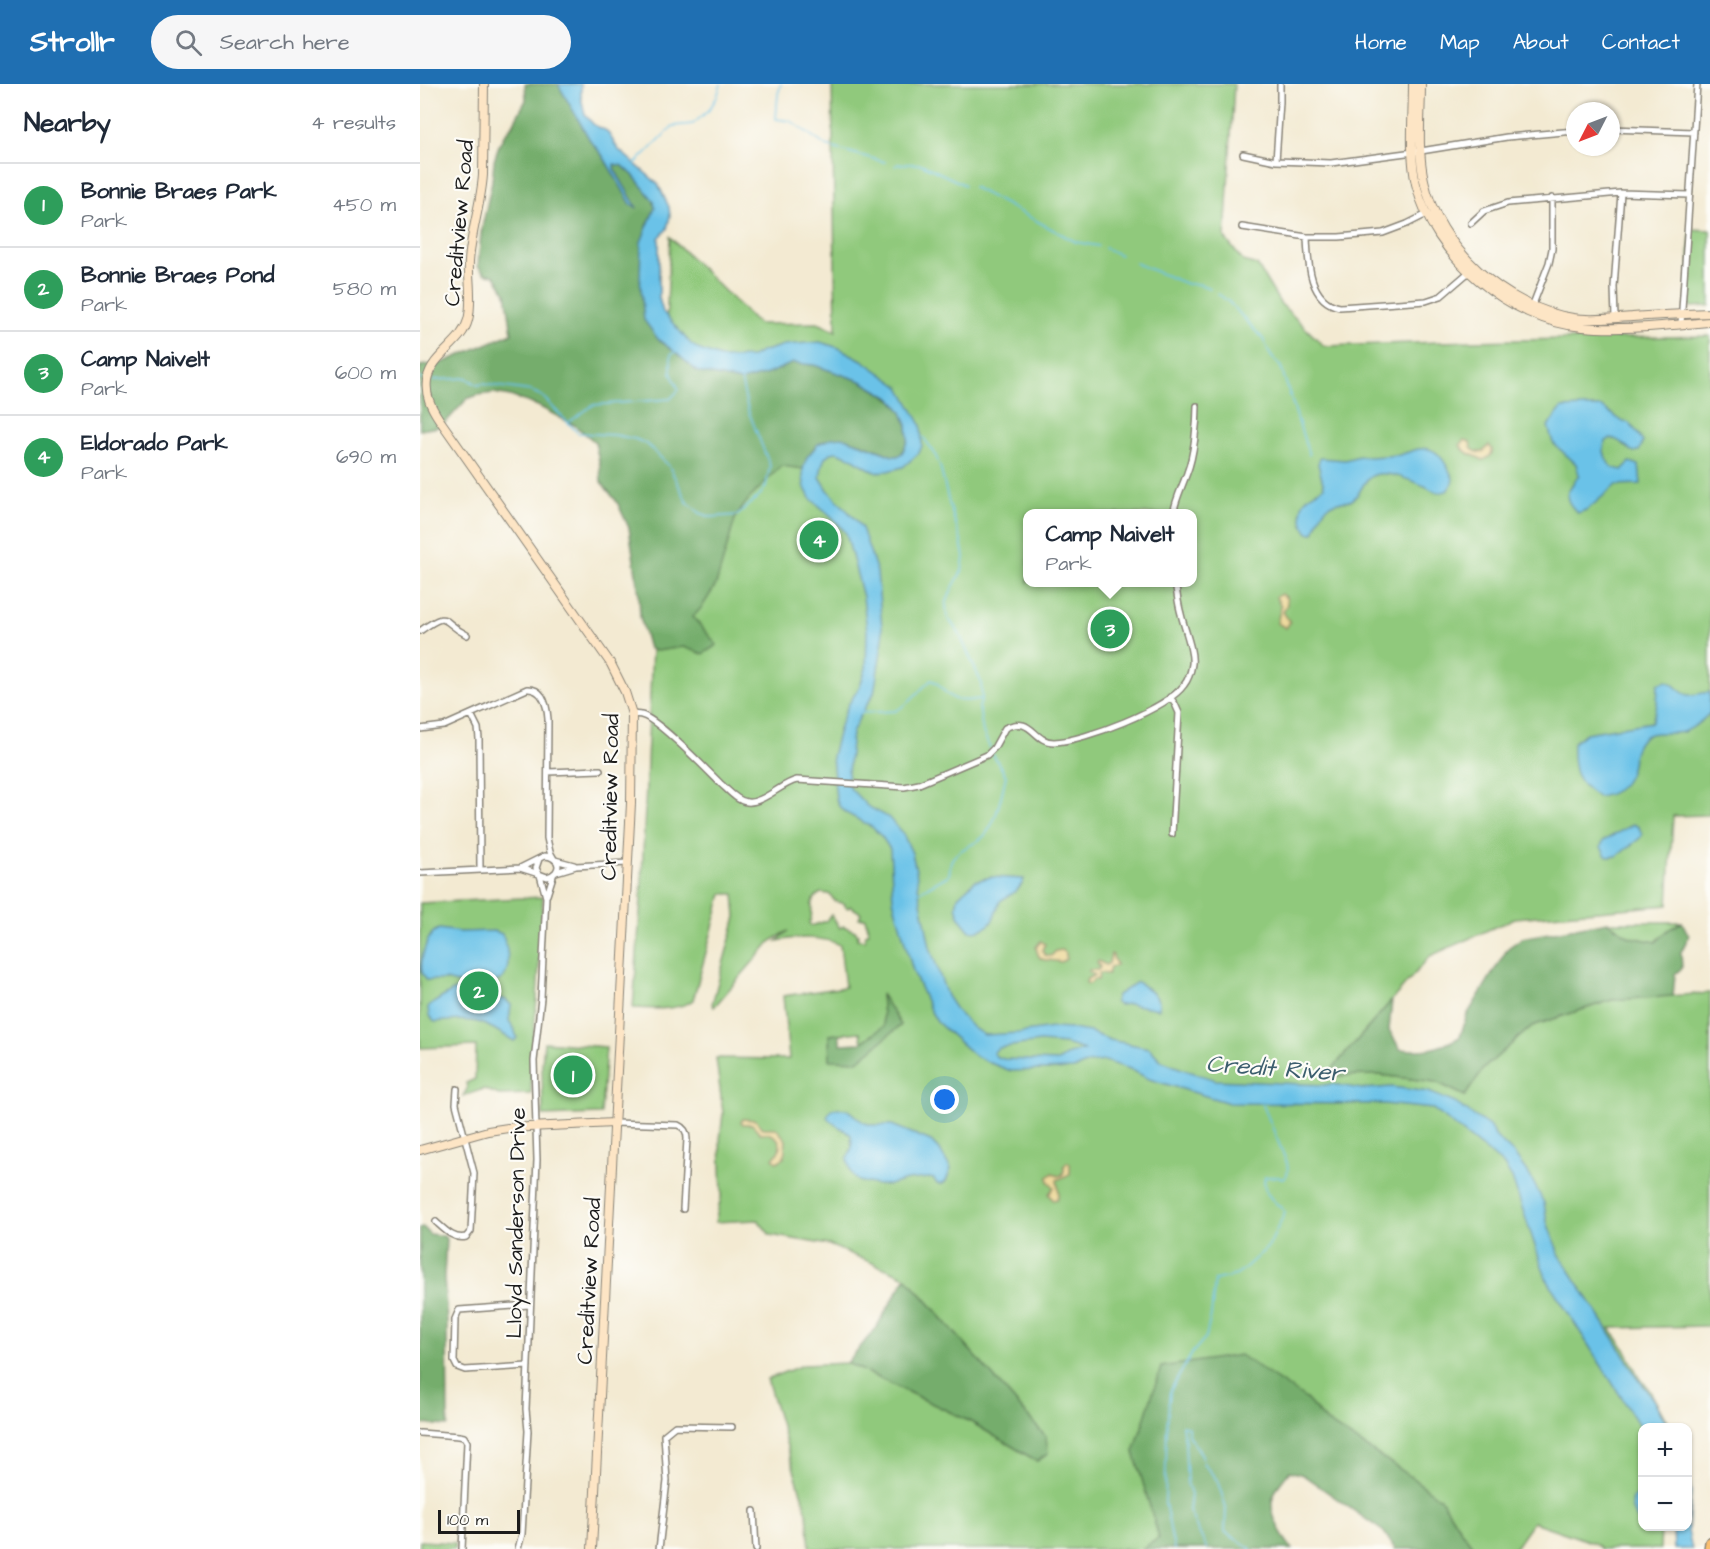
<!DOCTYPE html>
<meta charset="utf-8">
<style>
body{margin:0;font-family:"Architects Daughter",sans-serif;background:#f6f6f7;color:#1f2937}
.controls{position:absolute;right:18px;bottom:18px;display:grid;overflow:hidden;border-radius:12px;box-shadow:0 2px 4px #0004}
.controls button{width:54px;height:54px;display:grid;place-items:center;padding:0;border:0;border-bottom:2px solid #e0e1e3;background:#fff;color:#1f2937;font:30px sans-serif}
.compass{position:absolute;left:1146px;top:18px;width:54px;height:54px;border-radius:50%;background:#fff;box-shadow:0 2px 4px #0004;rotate:228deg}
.scale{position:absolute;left:18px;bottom:15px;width:82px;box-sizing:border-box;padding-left:6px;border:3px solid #1c1c1c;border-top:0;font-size:16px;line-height:21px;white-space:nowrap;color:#1c1c1c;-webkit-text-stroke:4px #fdfcf7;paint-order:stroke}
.you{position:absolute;left:525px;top:1016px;width:21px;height:21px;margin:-15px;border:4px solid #fff;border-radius:50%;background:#1a73e8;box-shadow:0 0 0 9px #1a73e833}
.badge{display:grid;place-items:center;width:39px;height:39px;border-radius:50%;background:#1f6fb2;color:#fff;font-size:20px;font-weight:700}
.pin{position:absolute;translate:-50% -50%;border:3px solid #fff;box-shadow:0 2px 6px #0006}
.popup{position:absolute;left:603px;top:425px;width:174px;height:78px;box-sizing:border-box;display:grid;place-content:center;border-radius:12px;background:#fff;filter:drop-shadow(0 2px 4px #0005);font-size:20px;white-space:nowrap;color:#747a83}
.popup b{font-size:22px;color:#1f2937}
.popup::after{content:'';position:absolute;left:50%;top:100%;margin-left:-12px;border:12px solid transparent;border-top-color:#fff}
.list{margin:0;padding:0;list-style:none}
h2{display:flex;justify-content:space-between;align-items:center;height:78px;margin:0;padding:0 24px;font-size:26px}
h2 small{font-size:20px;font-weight:400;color:#747a83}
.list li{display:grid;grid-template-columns:39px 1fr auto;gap:18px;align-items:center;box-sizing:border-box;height:84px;padding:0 24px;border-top:2px solid #e0e1e3}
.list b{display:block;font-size:22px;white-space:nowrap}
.list p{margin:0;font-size:20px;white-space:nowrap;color:#747a83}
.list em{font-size:20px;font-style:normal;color:#747a83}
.icon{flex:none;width:33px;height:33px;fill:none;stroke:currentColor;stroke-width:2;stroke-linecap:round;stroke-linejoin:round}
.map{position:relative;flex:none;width:1290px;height:1465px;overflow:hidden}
header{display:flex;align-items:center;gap:36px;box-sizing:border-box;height:84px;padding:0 30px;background:#1f6fb2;color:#fff}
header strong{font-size:28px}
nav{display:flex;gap:33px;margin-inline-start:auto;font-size:21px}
.search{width:420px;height:54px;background:#f6f6f7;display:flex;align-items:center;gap:15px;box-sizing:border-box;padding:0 21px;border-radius:33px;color:#747a83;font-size:22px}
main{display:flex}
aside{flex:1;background:#fff}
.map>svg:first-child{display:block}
</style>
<header>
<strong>Strollr</strong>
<div class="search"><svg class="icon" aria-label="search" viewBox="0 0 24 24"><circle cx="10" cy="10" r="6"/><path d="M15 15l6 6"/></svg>Search here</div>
<nav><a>Home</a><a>Map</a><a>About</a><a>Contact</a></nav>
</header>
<main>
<aside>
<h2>Nearby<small>4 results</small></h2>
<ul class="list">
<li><span class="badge" style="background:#2e9e5b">1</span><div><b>Bonnie Braes Park</b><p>Park</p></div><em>450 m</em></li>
<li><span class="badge" style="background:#2e9e5b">2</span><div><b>Bonnie Braes Pond</b><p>Park</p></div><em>580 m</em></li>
<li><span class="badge" style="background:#2e9e5b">3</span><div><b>Camp Naivelt</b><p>Park</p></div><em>600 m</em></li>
<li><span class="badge" style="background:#2e9e5b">4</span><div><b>Eldorado Park</b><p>Park</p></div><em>690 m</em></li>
</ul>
</aside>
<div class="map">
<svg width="1290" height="1465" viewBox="0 0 1290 1465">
<rect width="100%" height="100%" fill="#fdfcf7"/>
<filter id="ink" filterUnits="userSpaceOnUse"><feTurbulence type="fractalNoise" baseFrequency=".0167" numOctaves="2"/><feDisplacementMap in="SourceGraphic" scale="12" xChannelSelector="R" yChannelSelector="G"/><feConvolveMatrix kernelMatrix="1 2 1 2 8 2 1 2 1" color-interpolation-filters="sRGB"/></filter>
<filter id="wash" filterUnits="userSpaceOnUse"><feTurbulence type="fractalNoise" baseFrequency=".008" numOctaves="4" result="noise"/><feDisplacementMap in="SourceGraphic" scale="24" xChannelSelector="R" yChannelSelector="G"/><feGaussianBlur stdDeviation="1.35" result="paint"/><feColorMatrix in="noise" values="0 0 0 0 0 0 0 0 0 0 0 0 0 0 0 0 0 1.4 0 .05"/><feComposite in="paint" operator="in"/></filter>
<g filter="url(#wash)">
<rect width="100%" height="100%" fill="#f3ead2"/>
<!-- green -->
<path fill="#90c97c" stroke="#56724c" stroke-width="1.5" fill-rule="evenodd" d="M412 0H814L805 154 823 177 837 181 860 219 904 262 1051 257 1290 252V731L1253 732 1248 821 1095 834 1010 872 906 992 959 991 1016 998 1045 1012 1063 985 1112 942 1192 916 1290 909 1289 1242 1190 1244 1205 1265 1218 1291 1230 1307 1250 1343 1222 1344V1442L1241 1443 1240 1465H1181L1174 1459 1113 1438 1094 1465H1055L1042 1448 1021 1415 980 1385 907 1338 886 1315 714 1368 740 1454 722 1465H390L387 1429 347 1295 383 1281 427 1279 551 1338 617 1377 626 1353 486 1193 409 1161 350 1151 338 1136 295 1138 302 1110 300 1056 303 1029 296 974 369 975 363 912 425 903 420 861C403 852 375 853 357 857L368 847 351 857 294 923 292 920 316 833 314 810H302L273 916C260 927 229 925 213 924L221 815 250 153 338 240 398 239 416 247ZM608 430H772V498H608ZM401 809 409 810 415 817 425 820V822L428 824 430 822 441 829 439 834H445L449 849 445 850V856L437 855 438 850 435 847 423 842 420 844 411 831 406 837 391 842 389 839C396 828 385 818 401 809ZM461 911 481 941 410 976 409 951 440 948 442 958 464 942Z
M1270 145 1290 146V222L1271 223 1268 217Z
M123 813 117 915 111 978V1010L79 1011 64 1005 43 1012 47 1005 46 999 55 995 56 962 0 964V819Z
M1188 838H1261L1248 846 1236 858 1210 853Z
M124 958 186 963 181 1030 123 1032 122 980Z
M0 1457 35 1459V1465H0Z"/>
<!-- forest -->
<path fill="#74ad6c" stroke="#486444" stroke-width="1.5" d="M105 0H138L170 56 183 72 211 120 216 123 194 84V80L203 82 213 91 234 117 235 124 225 147 238 255 255 268 278 288 321 297 347 290 373 279 394 281 441 297 472 316 482 328 487 341 488 356 482 369 478 372H473C439 359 398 335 383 385L361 382 329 415 316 432 296 501 282 523 273 533 297 561 283 570 263 563 237 567 229 565 220 533 219 510 209 444 197 418 181 398 180 382 175 358 154 341 118 322 90 312 74 309 58 311 47 315 27 337 18 343 0 346V282L22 279 92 249 86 209 75 192 64 189 58 182 61 149 72 97 74 77 79 61 85 50 92 42 106 16Z
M1188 838 1210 853 1236 858 1248 846 1262 838 1269 852 1261 868 1262 884 1255 890 1253 912 1192 916 1112 942 1063 985 1045 1012 1016 998 959 991 906 992 972 916 969 946 980 965C1005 968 1018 965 1040 953L1047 931 1088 864 1102 854Z
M461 910 481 941 438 977 410 976 409 951 419 950 421 960 441 959 464 942Z
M3 1143 10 1150 24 1152 26 1155 24 1193 27 1238 28 1342 0 1340V1144Z
M486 1193 626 1353 628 1370 617 1377 551 1338 427 1279 456 1244Z
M820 1271 886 1315 907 1338 980 1385 1021 1415 1042 1448 1055 1465H975L964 1448 883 1391 870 1387C852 1409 845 1419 860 1446 864 1453 867 1460 873 1465H722L739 1454 714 1368 741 1283Z"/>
<!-- sand -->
<path fill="#eeda9e" stroke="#857b5d" stroke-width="1.5" d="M1045 356 1050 358 1052 365 1057 368H1063L1069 361 1072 365C1073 370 1069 374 1063 376 1055 371 1046 371 1040 361Z
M861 510 866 513 867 520 863 528 870 538 866 544 857 539 861 523 856 513Z
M621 857 625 860 622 866 625 871 631 872 636 867 642 866 646 869V875C638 879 644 878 635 877 623 875 619 879 616 863Z
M691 870 693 871 694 876 696 879V882L690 883 688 890 679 889 678 896 674 895 670 900 666 899 667 895 674 891 669 888V886H678L680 883 677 879 678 877 686 881 689 879Z
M323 1035 336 1036 343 1044H356L366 1056 364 1074 357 1078 353 1075C366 1061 359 1048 340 1049L332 1040H323L321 1038Z
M647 1078 650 1080V1090L637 1096 639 1110 637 1115 633 1116 629 1110 634 1103 629 1098 628 1093 633 1089 638 1092 642 1091 644 1087V1082Z"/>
<!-- water -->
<path fill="#6bc2e8" stroke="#446f82" stroke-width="1.5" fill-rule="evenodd" d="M138 0H161V13L165 31 174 41 187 47 198 65 238 100 249 123 250 132 247 145 239 154V214L243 228 271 260 280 266 303 274 332 273 341 268 364 261 400 258 419 264 442 276 480 303 501 341 502 362 499 369 483 383 468 387 455 388 430 373 417 368 410 369 405 374 402 381 400 393 408 406 436 436 442 444 457 488 463 555 454 609 440 632 432 649 428 689 429 703 447 722 468 733 483 750 492 769 496 786 499 808 510 863 527 912 537 927 553 944 564 951 598 949 632 944 652 945 670 948 690 956 729 964 742 977 762 985 796 996 904 1001 912 1000 942 1005 972 1003 1009 1008 1035 1019 1069 1042 1076 1053 1094 1070 1110 1092 1124 1119 1127 1138 1139 1170 1204 1270 1214 1289 1235 1318 1248 1343 1222 1344V1346L1126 1194 1092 1094 1083 1080 1013 1025 964 1020 809 1019 729 995 710 985 685 977 668 979 654 985 591 987 570 979 554 971 517 938 510 926 493 887 473 816 470 765 462 753 452 743 426 729 419 722 416 715 412 672 420 642 428 621 440 602 446 584 447 547 443 513 426 449 411 432 390 414 385 404 383 394V385L387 373 398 360 412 354 422 353 473 372H478L482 369 488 356 487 341 482 328 472 315 441 297 394 281 373 279 347 290 321 297 278 288 255 268 238 255 224 236 220 194 221 158 235 124 234 117 213 91 203 82 194 80V85L217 124 211 120 183 72 170 56ZM620 958 645 960 664 966 649 970 638 977 584 975 577 973 573 969 578 964Z
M1163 323H1182L1202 337 1209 339 1217 348 1223 358 1219 367 1213 368C1207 364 1199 354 1192 355 1178 355 1185 378 1192 383 1195 385 1198 385 1202 386L1210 378 1219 381 1221 400 1196 401 1174 420 1166 426 1158 429C1139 412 1149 406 1159 391L1156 380 1133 359 1128 342 1142 324Z
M998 365C1002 365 1006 364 1009 365 1021 368 1028 384 1033 394L1032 400 1027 407C1024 407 1021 409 1018 408 1014 408 1009 404 1005 402 992 397 966 385 952 392 941 398 942 410 932 416 927 419 923 417 918 418 902 421 899 435 894 449H888C881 440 877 422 888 413 892 409 899 407 904 403L898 380 900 374 925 376 939 372 950 373 979 371Z
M1246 597C1255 599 1259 609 1268 611 1274 612 1283 608 1290 608V629C1283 636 1273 645 1263 648 1248 652 1230 643 1219 658 1215 663 1213 673 1212 680 1209 700 1197 710 1178 713 1155 698 1152 686 1153 659L1166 649 1232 638 1237 621 1238 600Z
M1213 740 1219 743 1222 751 1220 754 1197 772 1189 773 1186 772 1181 763 1183 757Z
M571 793 604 795C600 808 590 810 580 817 574 836 571 847 550 847L541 836 536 823 538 813 555 797Z
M19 845 40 848 75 847 82 850C87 861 92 884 83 894 78 899 70 899 64 900L60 906 63 909 86 916 91 921 89 937 94 944 97 954 94 957C60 936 55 933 15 938L9 932 8 924C11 919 33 907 39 904L40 900 26 896H7C6 894 3 891 2 888 0 876 6 849 19 845Z
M717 898C726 903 742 913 739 925L709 920 699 921 695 918 697 911Z
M418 1024 428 1026 443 1038 451 1041H472L511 1057 519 1065 531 1085 526 1097 523 1100H517L514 1095 509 1094 487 1096 469 1101H457L439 1097 434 1093 431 1088 427 1075 432 1063 431 1051 409 1036 407 1032 412 1025Z
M1268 1388 1271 1408 1268 1447 1272 1465H1254L1253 1443 1268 1442Z
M1217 1411 1222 1413V1441C1215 1433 1209 1426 1212 1414Z"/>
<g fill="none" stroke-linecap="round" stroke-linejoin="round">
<!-- stream -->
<path stroke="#6bc2e8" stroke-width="1.5" d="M361 0 358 10 356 35 371 37 406 62 465 78
M214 81 253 42 273 40 289 26 297 13 301 0
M475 82 478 80H501L545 101
M553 103 656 158 678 162
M685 164 700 171
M715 179 767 200H778L790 204
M798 210 808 217 843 255 851 272 861 283 889 371
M0 295H3
M13 296 46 294 58 301 63 300 111 307 122 312 158 349 195 351 215 355 227 360 249 382 267 418 280 429 291 433 318 431 340 411 346 402 350 382 328 326 321 296
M149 338 173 321 250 315 259 306 251 289V270L255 268
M503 353 514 368 520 382 529 419 541 457 544 473 542 487 532 505 526 520 527 533 539 549 561 598 562 615 559 623 563 648 570 664
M439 629 476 627 485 621 511 596C517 598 519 601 523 606 537 620 543 617 561 615
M499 808 529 791C530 787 530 781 531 777 537 764 557 761 565 751 578 735 581 711 586 692L572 669
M762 1341 768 1343V1351L782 1371 783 1379 797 1396 806 1423 805 1448 831 1465
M762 1342 765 1357 767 1399 771 1410 769 1427 787 1465
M754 1465 745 1419 747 1343 750 1307 773 1268 786 1253 791 1231 795 1196 817 1191 849 1162 865 1128C855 1117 841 1110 845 1093H858L862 1095C869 1092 868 1085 867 1079L841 1016"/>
</g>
</g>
<g filter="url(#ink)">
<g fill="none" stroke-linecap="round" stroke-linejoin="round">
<!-- street casing -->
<g stroke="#888377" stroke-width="8">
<path id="street" d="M1191 45 1274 48
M823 70 856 77 911 79 1001 67 1087 53 1155 47
M856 77 860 18V0
M1051 139 1064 127 1088 119 1201 109 1269 111
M822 143 887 153H919L963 149 987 140 1007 130
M887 153C888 178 889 218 920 223L1006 217 1021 212 1049 188
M1112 223 1129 179 1132 165V114
M1195 234 1194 203 1201 109
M1261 240 1277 0
M753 430C756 414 762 403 767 389 774 371 777 341 777 322
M0 547C31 525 20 538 47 551
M750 613 755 620 759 629 752 750
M51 630 58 644 59 655 60 785
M212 630C215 631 218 630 221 631 237 634 287 686 301 700 308 706 317 717 327 718 342 720 362 699 377 696L484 703 499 700 567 671 574 664 585 644C613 631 612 658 634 658 664 657 747 625 764 601 768 596 771 587 772 580 774 567 764 544 761 530 758 520 757 509 755 498
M0 645 24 642 107 605C123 604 127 621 128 635L127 754 130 768 134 775
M128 688 180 686
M135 776 154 781
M100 784 124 772C141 772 143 789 127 793L119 790 116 784 119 775
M136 788 156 782 207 779
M0 789 100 784 119 790
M127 811 133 792
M194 1039 258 1041C265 1044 267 1048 267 1055L263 1125
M16 1138C25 1146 34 1156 46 1153L51 1147 54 1089 36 1020 37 1005
M108 1282 45 1286 37 1283 34 1277 35 1235 39 1226 109 1221
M0 1349 39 1352 44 1353 47 1358 42 1465
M334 1427 336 1465
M98 1465 102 1450 108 1347 106 1325 117 1076 114 977 121 914 126 813 120 791
M239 1465 247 1397 244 1351 255 1342 312 1343"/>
</g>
<!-- secondary casing -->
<g stroke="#888377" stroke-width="10">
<path id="secondary" d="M64 0 63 91C61 120 51 148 49 177 48 196 53 218 48 236 42 260 12 270 7 296 5 311 11 323 19 335L191 580 205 608 212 630 211 719 172 1465
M993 0C993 32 989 69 996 100 1013 172 1090 237 1163 243 1202 247 1250 241 1290 238
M1001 0C1001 31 997 65 1004 96 1018 164 1085 223 1153 234 1172 237 1193 234 1212 233 1238 231 1264 230 1290 229
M0 1066 68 1047 88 1044 194 1039"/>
</g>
<!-- primary casing -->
<g stroke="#888377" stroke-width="12">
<path id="primary" d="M1289 1465 1290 1458"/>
</g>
<!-- street -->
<use href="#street" stroke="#fff" stroke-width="5"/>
<!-- secondary -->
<use href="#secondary" stroke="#fde5c5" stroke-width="8"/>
<!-- primary -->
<use href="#primary" stroke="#fbbe6e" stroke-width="9"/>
</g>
</g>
<g text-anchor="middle" stroke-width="4.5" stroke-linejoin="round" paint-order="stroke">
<!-- street labels -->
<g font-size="22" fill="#1c1c1c" stroke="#fdfcf7">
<text transform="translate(38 139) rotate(-85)" y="8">Creditview Road</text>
<text transform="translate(189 713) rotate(-89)" y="8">Creditview Road</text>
<text transform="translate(95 1139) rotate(-89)" y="8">Lloyd Sanderson Drive</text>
<text transform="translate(168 1197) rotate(-87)" y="8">Creditview Road</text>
</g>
<!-- water labels -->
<g font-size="24" font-style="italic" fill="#3c5e6e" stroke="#fdfcf7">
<text transform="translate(855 984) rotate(4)" y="8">Credit River</text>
</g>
</g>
</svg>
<div class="controls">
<button>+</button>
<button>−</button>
</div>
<svg class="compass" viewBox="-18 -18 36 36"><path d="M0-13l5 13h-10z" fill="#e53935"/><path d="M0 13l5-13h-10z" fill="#747a83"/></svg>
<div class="scale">100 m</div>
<div class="you"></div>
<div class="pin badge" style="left:153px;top:991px;background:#2e9e5b">1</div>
<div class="pin badge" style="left:59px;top:907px;background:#2e9e5b">2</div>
<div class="pin badge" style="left:690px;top:545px;background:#2e9e5b">3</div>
<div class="popup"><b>Camp Naivelt</b>Park</div>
<div class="pin badge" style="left:399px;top:456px;background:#2e9e5b">4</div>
</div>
</main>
